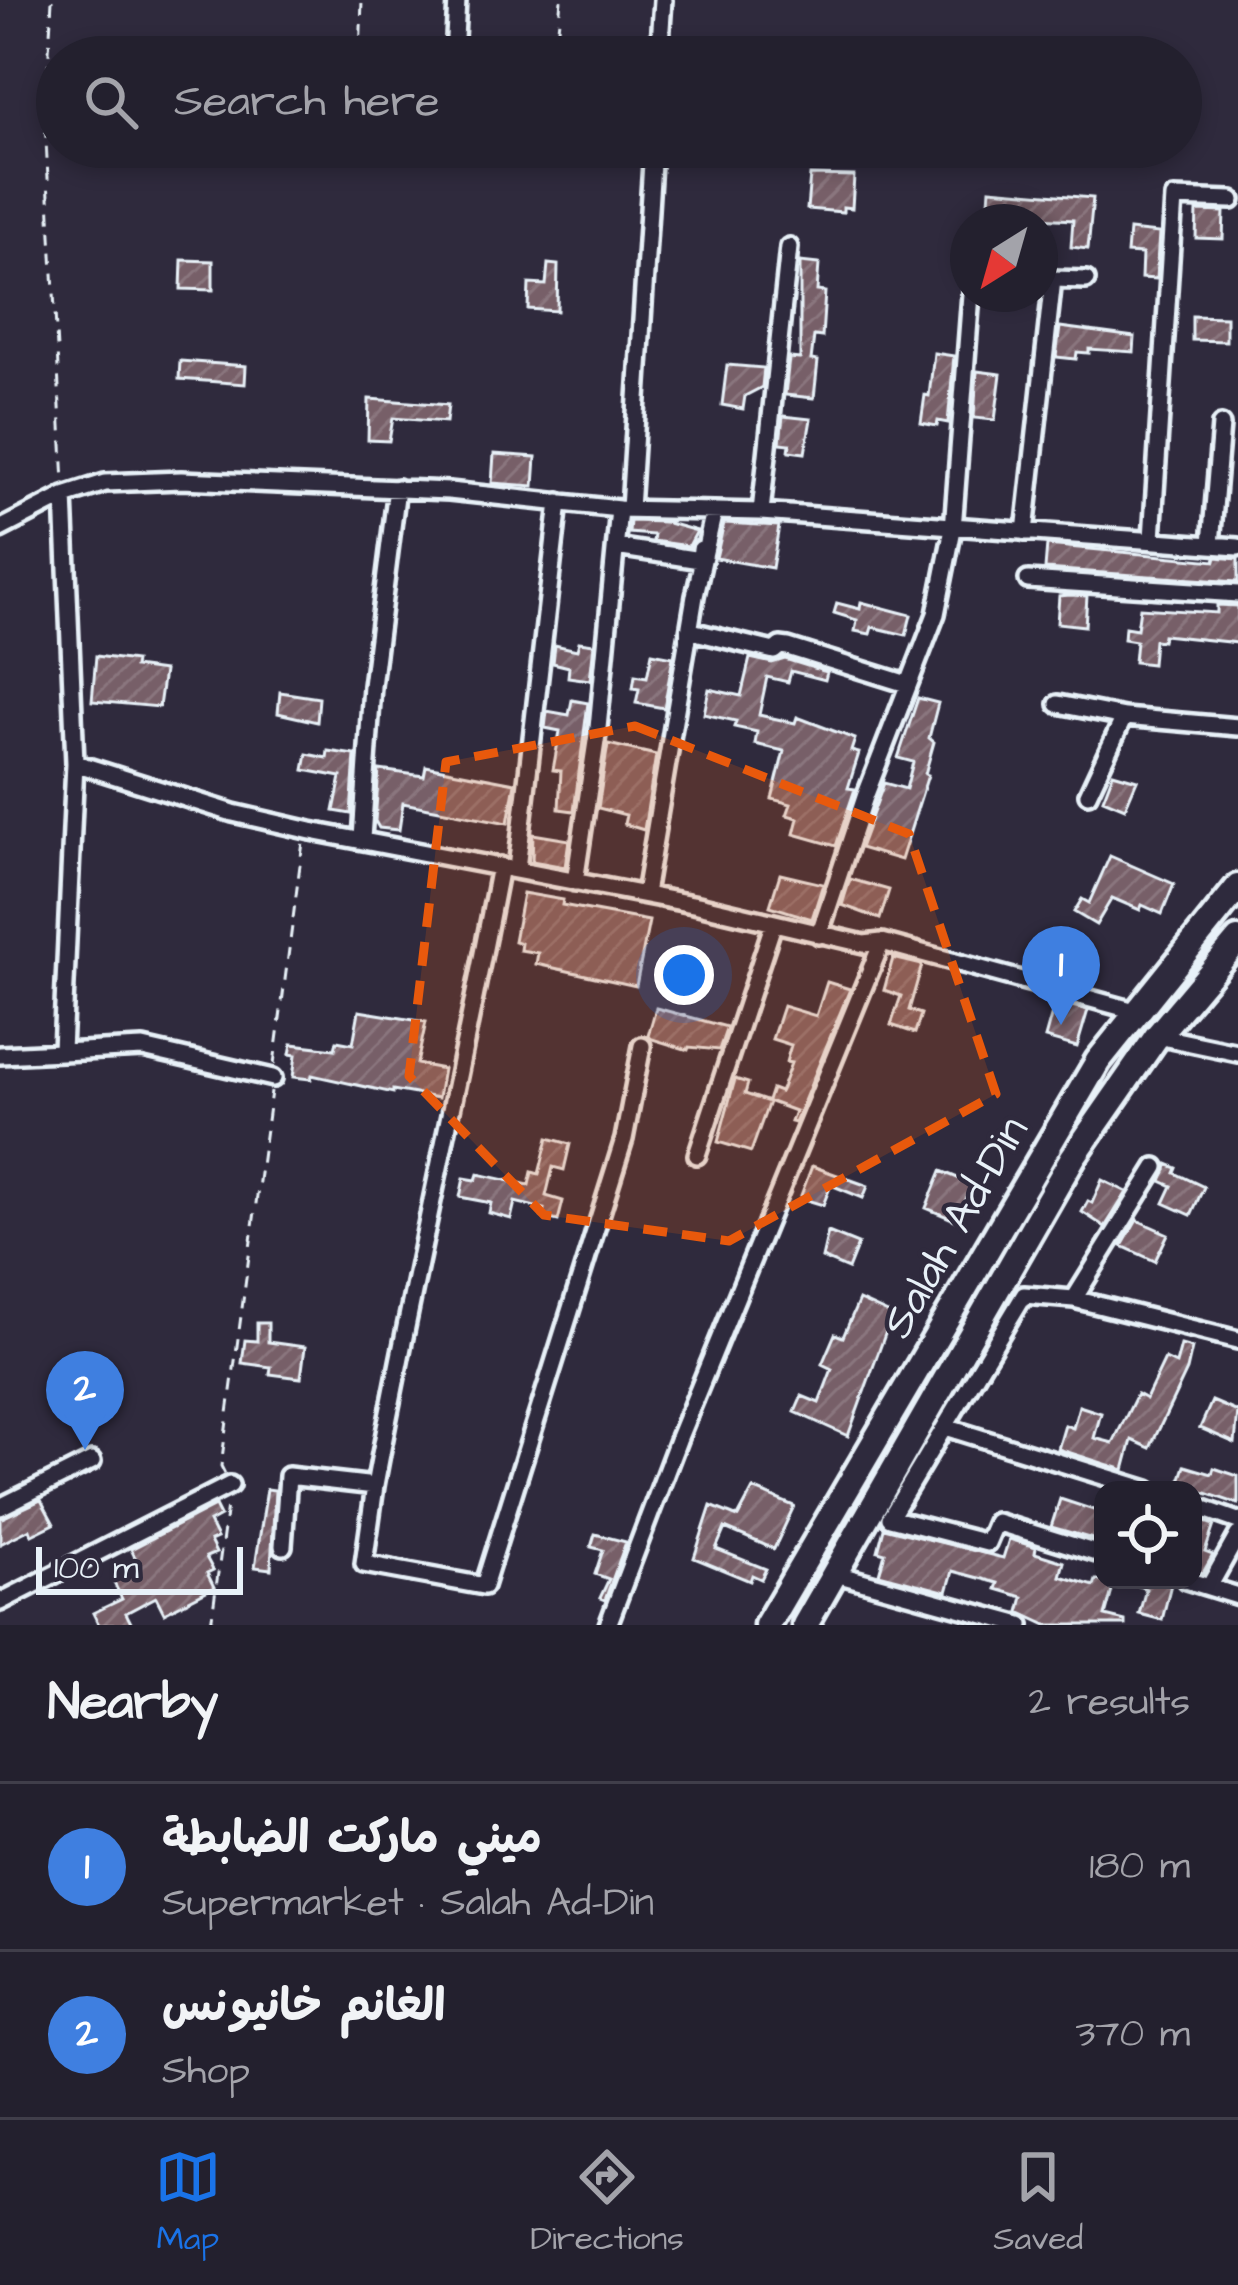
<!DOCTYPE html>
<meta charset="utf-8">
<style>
body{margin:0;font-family:"Architects Daughter","Playpen Sans Arabic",sans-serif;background:#2f2d3a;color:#f1f3f6}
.controls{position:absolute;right:36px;bottom:36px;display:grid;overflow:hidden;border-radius:24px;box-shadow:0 6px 18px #0003}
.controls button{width:108px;height:108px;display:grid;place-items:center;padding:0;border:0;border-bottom:3px solid #403e4a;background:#23202e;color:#f1f3f6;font:60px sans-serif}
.compass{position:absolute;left:950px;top:204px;width:108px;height:108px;border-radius:50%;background:#23202e;box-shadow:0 6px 18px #0003;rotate:217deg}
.scale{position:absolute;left:36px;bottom:30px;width:207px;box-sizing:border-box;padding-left:12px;border:6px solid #e8f1f8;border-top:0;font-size:33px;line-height:42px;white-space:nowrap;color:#e8f1f8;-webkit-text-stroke:9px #2f2a3d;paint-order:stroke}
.you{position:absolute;left:684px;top:975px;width:42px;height:42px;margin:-30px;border:9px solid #fff;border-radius:50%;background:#1a73e8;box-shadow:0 0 0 18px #1a73e833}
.badge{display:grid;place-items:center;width:78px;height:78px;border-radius:50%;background:#1a73e8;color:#fff;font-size:39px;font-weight:700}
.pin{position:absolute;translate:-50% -99px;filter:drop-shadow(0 3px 6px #0008)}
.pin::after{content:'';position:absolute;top:63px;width:42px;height:36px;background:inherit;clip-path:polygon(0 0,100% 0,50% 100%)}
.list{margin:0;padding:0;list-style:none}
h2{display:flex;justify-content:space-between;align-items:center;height:156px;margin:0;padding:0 48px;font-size:51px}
h2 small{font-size:39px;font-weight:400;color:#a3a3aa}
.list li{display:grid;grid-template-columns:78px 1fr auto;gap:36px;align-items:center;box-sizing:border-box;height:168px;padding:0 48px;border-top:3px solid #403e4a}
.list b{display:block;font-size:45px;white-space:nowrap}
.list p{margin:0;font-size:39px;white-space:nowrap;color:#a3a3aa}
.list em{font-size:39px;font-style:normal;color:#a3a3aa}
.icon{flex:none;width:66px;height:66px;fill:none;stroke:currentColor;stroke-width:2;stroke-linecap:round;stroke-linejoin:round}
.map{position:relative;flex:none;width:1238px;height:1625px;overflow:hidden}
.search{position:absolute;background:#23202e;box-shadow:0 6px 18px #0003;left:36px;right:36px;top:36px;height:132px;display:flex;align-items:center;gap:30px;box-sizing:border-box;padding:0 42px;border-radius:66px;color:#a3a3aa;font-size:45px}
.sheet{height:492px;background:#23202e}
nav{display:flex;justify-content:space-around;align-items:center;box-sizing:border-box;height:168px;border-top:3px solid #403e4a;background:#23202e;font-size:33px;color:#a3a3aa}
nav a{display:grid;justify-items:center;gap:6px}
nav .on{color:#1a73e8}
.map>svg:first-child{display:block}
</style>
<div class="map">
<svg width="1238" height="1625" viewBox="0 0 1238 1625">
<defs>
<pattern id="building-hatch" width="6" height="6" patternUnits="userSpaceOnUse" patternTransform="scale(3)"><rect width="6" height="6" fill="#775f67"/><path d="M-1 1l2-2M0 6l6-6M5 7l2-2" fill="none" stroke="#8a767e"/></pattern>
</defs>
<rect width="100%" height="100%" fill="#2f2a3d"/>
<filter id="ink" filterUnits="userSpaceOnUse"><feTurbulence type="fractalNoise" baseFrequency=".00833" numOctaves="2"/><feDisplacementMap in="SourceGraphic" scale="24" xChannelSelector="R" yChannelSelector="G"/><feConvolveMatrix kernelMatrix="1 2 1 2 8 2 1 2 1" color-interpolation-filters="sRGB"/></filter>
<g filter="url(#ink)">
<!-- building -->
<path fill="url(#building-hatch)" stroke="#e8f1f8" stroke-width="3" d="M810 175 854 176 852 208 843 207V212L807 209Z
M990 189 1093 198 1088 249 1071 247 1073 220 988 215Z
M1197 211 1224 212 1223 239 1196 238Z
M1129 230 1159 233 1156 279 1141 278 1142 254 1127 253Z
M182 260 213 261V290L181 289Z
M800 262 819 264 817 291 825 292 822 337 814 336 811 360 818 361 814 398 785 395 789 358 800 359Z
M548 264 558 265 557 311 528 309 529 284 546 285Z
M1192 316 1226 317V341L1192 340Z
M1060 327 1135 337 1134 352 1089 349V353L1077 352 1076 359 1056 357Z
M934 353 954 356 948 423 938 421 937 426 921 423 925 395 929 396Z
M180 361 246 366 245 384 179 379Z
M727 365 764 368 762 387 745 396 743 409 722 405Z
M977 371 1001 374 995 420 974 418Z
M369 399 448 405 446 422 393 418 389 441 368 440Z
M783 416 811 419 805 453 789 451 790 444 780 443Z
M494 454 536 457 534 486 492 483Z
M630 521 665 522 697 531 689 546 653 541 654 535 629 533Z
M724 523 779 526 772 568 716 558Z
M1047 545 1215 561 1216 557 1238 559V582L1045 569Z
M1070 595 1087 596 1085 626 1057 623 1059 596Z
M861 602 911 615 906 635 872 627 870 634 855 631 857 620 834 613 837 603 860 609Z
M1217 605 1238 606V643L1163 635 1162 641 1154 640 1152 664 1134 662 1136 641 1124 639 1125 627 1137 629 1140 608 1217 613Z
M579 642 594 644 590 680 568 677 569 667 553 663 555 645 577 650Z
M652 653 673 657 664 708 636 703 639 689 633 688 635 675 647 677Z
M96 656 135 661 134 667 164 671 159 707 92 701Z
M750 658 772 663 785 659 827 672 825 680 791 671 788 682 767 677 759 715 795 723 797 717 855 739 851 751 859 753 848 788 855 789 836 846 794 834 798 818 787 815 791 804 772 799 784 751 755 744 757 732 734 727 736 721 704 714 709 689 741 696Z
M280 692 319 698 317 722 278 713Z
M918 698 938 703 929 738 934 742 925 774 928 775 901 860 860 848 884 783 906 789 913 762 898 758Z
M572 700 588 703 574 811 559 809 561 771 553 770 560 731 545 728 547 711 569 715Z
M608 744 656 755 644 830 624 824 626 815 598 808Z
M328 751 355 755 351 814 334 811 341 777 304 770 307 754 327 758Z
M426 766 515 783 508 823 403 803 399 830 379 828 375 821 379 770 424 776Z
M1113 773 1137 780 1125 808 1103 799Z
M533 834 569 840 565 867 532 861Z
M1110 856 1174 884 1162 914 1142 905 1140 910 1112 898 1096 925 1074 912 1082 899 1089 903Z
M780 874 823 884 812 919 770 906Z
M850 879 889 890 880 919 842 905Z
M523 893 563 900 562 905 649 921 636 986 536 964 538 953 520 950 521 943 514 941Z
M893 958 922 965 909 1010 921 1014 915 1033 891 1025 901 996 884 990Z
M827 982 850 989 795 1123 791 1122 795 1111 768 1101 772 1089 780 1092 782 1088 791 1063 786 1062 791 1045 772 1039 783 1006 816 1016Z
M1055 1002 1088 1010 1077 1047 1045 1038Z
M656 1008 727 1027 719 1050 689 1047 688 1050 652 1039 648 1036Z
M359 1011 426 1022 417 1064 443 1069 438 1098 393 1090V1093L312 1075 311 1079 293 1077 296 1055 290 1054 292 1044 335 1049 337 1041 353 1044Z
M735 1079 748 1083 745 1094 769 1102 751 1152 718 1142Z
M548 1138 570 1144 564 1170 553 1167 546 1196 563 1201 558 1221 542 1217 544 1209 515 1202 511 1219 489 1213 491 1203 460 1197 464 1178 476 1180 478 1174 529 1185 532 1172 539 1174Z
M1167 1164 1177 1168 1175 1173 1204 1187 1191 1215 1164 1203 1172 1186 1161 1181Z
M812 1166 868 1186 863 1198 831 1185 823 1205 800 1198Z
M941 1171 972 1184 957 1221 926 1208Z
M1102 1180 1127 1192 1105 1227 1082 1212 1088 1201 1092 1203Z
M1137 1220 1168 1234 1155 1261 1122 1246Z
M828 1232 858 1244 848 1269 822 1258Z
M859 1300 892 1315 848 1436 795 1412 802 1396 819 1403 832 1369 822 1364 835 1334 843 1337Z
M257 1323H268V1342L305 1347 301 1378 270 1374 271 1367 242 1363 245 1340 257 1341Z
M1181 1345 1192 1348 1187 1370 1150 1448 1132 1440 1124 1470 1058 1449 1065 1425 1073 1428 1079 1406 1101 1413 1094 1438 1113 1443 1137 1394 1146 1399 1165 1359 1176 1364Z
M1212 1401 1238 1412 1235 1443 1200 1428Z
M1185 1466 1212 1474 1214 1468 1238 1476V1504L1203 1492 1202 1496 1193 1490H1177Z
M267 1489 275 1490 271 1569 255 1567Z
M753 1489 794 1506 774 1549 725 1528 716 1549 766 1569 761 1579 752 1575 750 1581 694 1558 711 1506 738 1517Z
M1060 1499 1103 1513V1542L1051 1527Z
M41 1500 54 1524 32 1535 30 1529 0 1544V1519Z
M215 1506 220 1516 209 1522 217 1538 210 1541 216 1553 206 1557 213 1570 207 1573 214 1587 164 1613 156 1597 126 1613 132 1625H99L93 1613 122 1599 113 1581 140 1568 131 1549Z
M1196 1519 1214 1525 1205 1552 1213 1555 1203 1573 1193 1570Z
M884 1528 1003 1558 1009 1539 1036 1547 1035 1553 1064 1562 1060 1576 1094 1586 1096 1580H1115L1105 1616 1125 1621V1625H1047L1019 1612 1023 1597 996 1589 998 1583 953 1571 947 1592 879 1574 885 1553 878 1551Z
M595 1534 626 1542 605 1600 600 1598 609 1579 595 1574 603 1550 591 1547Z
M1124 1580 1171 1584 1162 1620 1139 1614 1146 1589Z"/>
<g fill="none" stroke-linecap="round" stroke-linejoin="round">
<!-- minor casing -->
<g stroke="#e8f1f8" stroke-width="24">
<path id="minor" d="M454 57 457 0
M659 57 663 0
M630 509 653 147
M761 512 789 247
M0 529 64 496 105 483 181 480 449 491 619 509 761 512 1238 547
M1025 532 1053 279 1086 280
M1152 539 1174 198 1232 200
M1211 544 1221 425
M616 547 700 560 701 549
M1028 580 1238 594
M691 631 774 651 780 646 788 647 907 684
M1058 704 1124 717 1238 727
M75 763 233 813 311 831 698 905 864 944 882 942 1135 1011
M1088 794 1124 717
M362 839 372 686 397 488
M517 869 559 502
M575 882 598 728 619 509
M645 894 695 596 714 511
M819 935 865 797 936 614 953 529 971 294
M1157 1036 1238 1053
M62 1050 75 763 64 496
M0 1055 143 1048 273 1078
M697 1155 773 925
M1074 1299 1156 1167
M945 1427 1148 1490
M375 1486 364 1564 484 1586 624 1139 642 1046
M1193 1505 1238 1521
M0 1507 92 1461
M283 1546 288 1476 375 1486C413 1279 461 1074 500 866
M1103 1555 996 1522 987 1543 890 1518 1024 1295 1074 1299 1238 1340
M836 1574 1021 1625
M1186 1580 1238 1596
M1209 1587 1238 1535
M0 1602 230 1485
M608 1625 678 1440 882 942"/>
</g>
<!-- highway casing -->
<g stroke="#e8f1f8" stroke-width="33">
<path id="highway" d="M767 1625 1098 1061 1238 887
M805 1625 1073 1157 1157 1036 1238 940"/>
</g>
<!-- path -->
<path stroke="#e8f1f8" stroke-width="3" stroke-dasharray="12 9" stroke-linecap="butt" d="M52 0 45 121 64 483
M561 0 557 38 643 45
M360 57 362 0
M526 147 638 158
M274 1064 303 842
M225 1474 221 1466 271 1091
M211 1625 227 1506"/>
<!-- minor -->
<use href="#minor" stroke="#2f2a3d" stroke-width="15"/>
<!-- highway -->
<use href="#highway" stroke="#2f2a3d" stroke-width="24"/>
</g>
</g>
<!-- marked area -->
<path fill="#e8590c" fill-opacity="0.2" stroke="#e8590c" stroke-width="9" stroke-dasharray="24 15" stroke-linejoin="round" d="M635 726 909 834 996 1094 729 1241 544 1215 409 1076 446 762Z"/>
<g text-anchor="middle" stroke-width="9" stroke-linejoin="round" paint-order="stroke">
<!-- street labels -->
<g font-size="45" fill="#e8f1f8" stroke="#2f2a3d">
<text transform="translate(953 1226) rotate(-60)" y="16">Salah Ad-Din</text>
</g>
</g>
</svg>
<div class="controls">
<button><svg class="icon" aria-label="locate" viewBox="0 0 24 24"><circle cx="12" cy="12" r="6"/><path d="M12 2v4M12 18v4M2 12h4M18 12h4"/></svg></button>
</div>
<svg class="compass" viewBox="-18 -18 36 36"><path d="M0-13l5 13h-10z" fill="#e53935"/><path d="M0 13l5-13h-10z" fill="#a3a3aa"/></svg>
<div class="scale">100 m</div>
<div class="you"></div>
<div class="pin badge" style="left:1061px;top:1025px;background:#3f7fe0">1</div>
<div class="pin badge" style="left:85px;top:1450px;background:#3f7fe0">2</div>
<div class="search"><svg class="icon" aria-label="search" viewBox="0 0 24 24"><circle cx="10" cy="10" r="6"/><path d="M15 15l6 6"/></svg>Search here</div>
</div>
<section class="sheet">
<h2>Nearby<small>2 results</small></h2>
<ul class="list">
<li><span class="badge" style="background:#3f7fe0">1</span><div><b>ميني ماركت الضابطة</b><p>Supermarket · Salah Ad-Din</p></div><em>180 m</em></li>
<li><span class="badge" style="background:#3f7fe0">2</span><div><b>الغانم خانيونس</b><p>Shop</p></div><em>370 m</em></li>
</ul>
</section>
<nav>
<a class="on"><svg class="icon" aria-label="map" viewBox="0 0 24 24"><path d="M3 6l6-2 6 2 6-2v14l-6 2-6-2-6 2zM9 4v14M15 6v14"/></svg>Map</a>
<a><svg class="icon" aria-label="directions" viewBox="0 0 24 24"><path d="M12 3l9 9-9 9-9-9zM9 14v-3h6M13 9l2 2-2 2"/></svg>Directions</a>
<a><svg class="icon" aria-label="saved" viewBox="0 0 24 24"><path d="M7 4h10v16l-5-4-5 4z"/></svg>Saved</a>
</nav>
